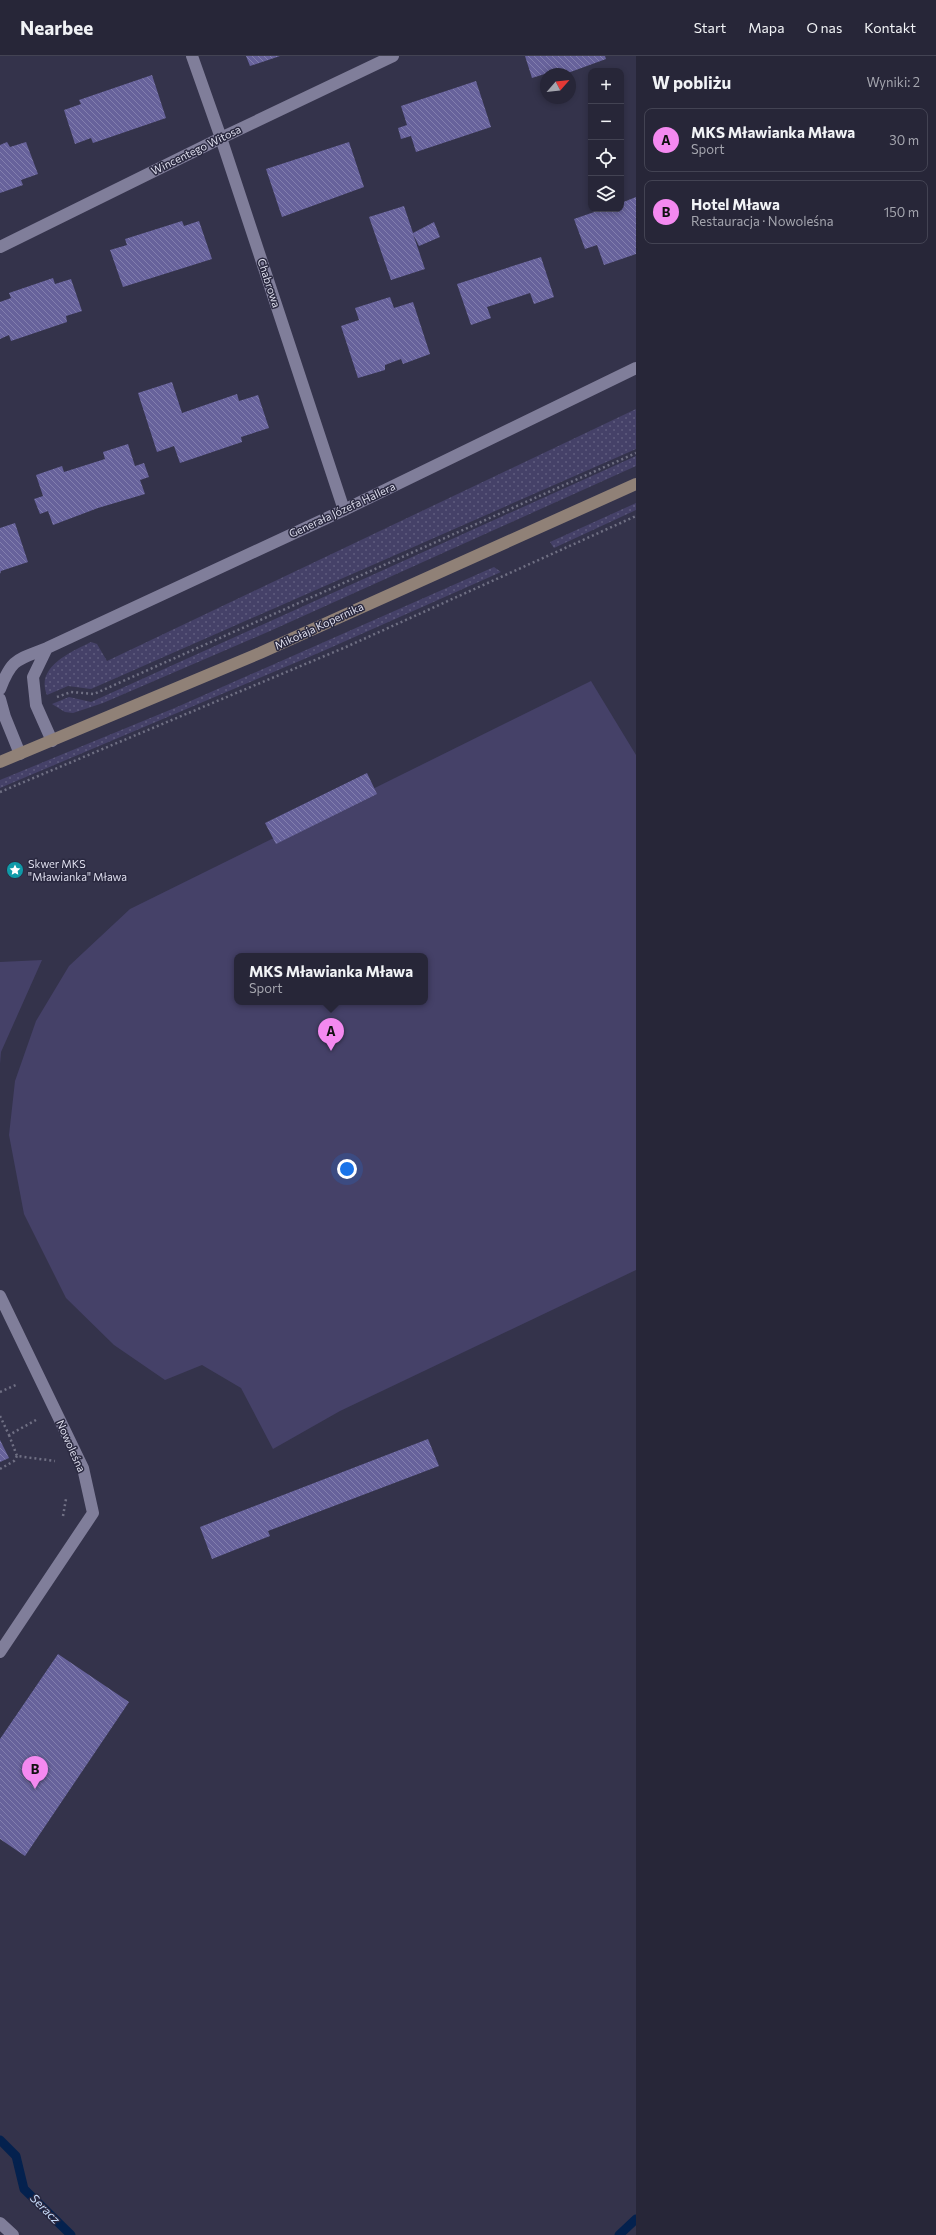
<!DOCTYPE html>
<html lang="pl">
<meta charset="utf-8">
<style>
body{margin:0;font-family:Commissioner,sans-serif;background:#2f2e40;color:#f1f3f6}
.controls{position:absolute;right:12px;top:12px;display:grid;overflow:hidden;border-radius:8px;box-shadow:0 2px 6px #0003}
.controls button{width:36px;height:36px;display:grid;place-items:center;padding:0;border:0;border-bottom:1px solid #434353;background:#272638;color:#f1f3f6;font:20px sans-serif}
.compass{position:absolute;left:540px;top:12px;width:36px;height:36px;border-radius:50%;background:#272638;box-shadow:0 2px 6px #0003;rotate:62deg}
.you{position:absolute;left:347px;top:1113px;width:14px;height:14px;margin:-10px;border:3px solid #fff;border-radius:50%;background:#1a73e8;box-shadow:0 0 0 6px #1a73e833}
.badge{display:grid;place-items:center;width:26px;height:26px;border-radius:50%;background:#f489f0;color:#111;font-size:13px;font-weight:700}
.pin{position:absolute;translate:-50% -33px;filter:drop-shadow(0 1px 2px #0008)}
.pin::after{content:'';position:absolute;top:21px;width:14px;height:12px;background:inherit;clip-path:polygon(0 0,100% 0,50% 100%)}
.popup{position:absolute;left:234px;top:897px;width:194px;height:52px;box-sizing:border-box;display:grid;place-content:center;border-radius:8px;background:#272638;filter:drop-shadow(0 1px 3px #0005);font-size:13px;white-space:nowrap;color:#a4a5ae}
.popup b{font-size:15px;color:#f1f3f6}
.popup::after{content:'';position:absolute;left:50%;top:100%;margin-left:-8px;border:8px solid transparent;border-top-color:#272638}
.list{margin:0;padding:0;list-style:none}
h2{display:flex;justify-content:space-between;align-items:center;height:52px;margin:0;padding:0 16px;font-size:17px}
h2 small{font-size:13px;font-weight:400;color:#a4a5ae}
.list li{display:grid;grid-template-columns:26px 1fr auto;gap:12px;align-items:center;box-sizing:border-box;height:64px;margin:0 8px 8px;padding:0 8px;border:1px solid #434353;border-radius:8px}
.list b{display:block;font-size:15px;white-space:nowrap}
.list p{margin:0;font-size:13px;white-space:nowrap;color:#a4a5ae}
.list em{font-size:13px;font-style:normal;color:#a4a5ae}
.icon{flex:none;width:22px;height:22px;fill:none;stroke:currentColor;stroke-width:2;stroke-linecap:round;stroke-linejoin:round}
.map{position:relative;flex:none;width:636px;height:2179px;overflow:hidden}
header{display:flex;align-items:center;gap:24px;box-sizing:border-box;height:56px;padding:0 20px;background:#272638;border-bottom:1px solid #434353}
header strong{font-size:19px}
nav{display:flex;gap:22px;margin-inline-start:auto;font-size:14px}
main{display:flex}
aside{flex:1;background:#272638}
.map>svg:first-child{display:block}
</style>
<header>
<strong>Nearbee</strong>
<nav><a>Start</a><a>Mapa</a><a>O nas</a><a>Kontakt</a></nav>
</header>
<main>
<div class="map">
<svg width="636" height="2179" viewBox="0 0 636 2179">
<defs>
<pattern id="grass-dots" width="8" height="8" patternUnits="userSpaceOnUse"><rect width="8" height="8" fill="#454168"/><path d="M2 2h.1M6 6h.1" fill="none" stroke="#5f5c7e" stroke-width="1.8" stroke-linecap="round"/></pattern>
<pattern id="building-back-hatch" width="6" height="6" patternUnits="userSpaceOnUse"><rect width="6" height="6" fill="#67629b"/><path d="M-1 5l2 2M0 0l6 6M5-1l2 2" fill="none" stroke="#837fae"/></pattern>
</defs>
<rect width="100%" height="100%" fill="#34334b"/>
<!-- grass -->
<path fill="url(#grass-dots)" d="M636 353V393L91 633 68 630 47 639C35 611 71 596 91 586L97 588 107 605Z
M636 400V410L270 575 103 647 73 657 65 656 52 648 69 641 91 646Z
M636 447V454L554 492 550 486Z
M494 511 501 516 323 595 0 732V724L177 651Z"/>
<!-- green -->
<path fill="#454168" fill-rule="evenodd" d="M591 625 636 699V1214L340 1355 273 1393 241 1332 202 1309 165 1324 114 1289 66 1242 24 1158 9 1079 15 1025 36 965 69 910 130 853ZM237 900H425V946H237Z
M42 904 1 996 0 1008V906Z"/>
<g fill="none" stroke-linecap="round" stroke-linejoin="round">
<!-- stream -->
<path stroke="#04214e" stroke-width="9" d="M0 2084 16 2100 24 2133 71 2179
M619 2179 636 2163"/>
</g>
<!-- building -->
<path fill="url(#building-back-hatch)" d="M246 0H280L250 10Z
M525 0H605L606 3 565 18H552L551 16 532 22Z
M152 19 166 62 93 87 91 82 75 88 64 54 81 48 79 44Z
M476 25 491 71 416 96 411 80 401 83 398 72 407 69 401 50Z
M7 86 10 91 26 86 38 118 21 124 23 129 0 137V89Z
M349 86 364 131 282 161 266 113Z
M636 141V198L604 209 597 189 585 193 574 163 603 153H621V147Z
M404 150 413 177 434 166 440 181 419 190 413 178 425 213 391 224 369 161Z
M182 165 184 170 199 165 212 203 123 231 110 194 127 189 125 183Z
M541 201 554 241 534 248 530 237 487 251 491 262 471 269 457 228Z
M53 222 55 228 71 223 82 255 66 260 67 266 11 285 9 279 0 283V246L11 242 9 237Z
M390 241 394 252 413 246 430 298 403 308 401 303 385 309V314L358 322 341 270 359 264 355 252Z
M172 326 182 357 237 338 239 345 258 339 269 372 241 381 242 386 180 407 174 390 157 396 138 337Z
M128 388 135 410 144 407 149 421 140 424 145 438 98 452 53 469 48 455 40 458 34 443 43 440 36 419 62 410 64 416 105 403 103 396Z
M15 467 28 506 1 515 0 518V472Z
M367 717 377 738 276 788 265 767Z
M428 1383 439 1410 268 1475 270 1480 212 1503 200 1471Z
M0 1384 9 1402 0 1406Z
M58 1598 129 1646 25 1800 0 1783V1683Z"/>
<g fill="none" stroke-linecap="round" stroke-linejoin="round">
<!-- path -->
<path stroke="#707084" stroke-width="2.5" stroke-dasharray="2 3" stroke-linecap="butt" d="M57 641 71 636 94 638 636 397
M0 736 346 591 636 460
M0 1336 18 1328
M0 1360 9 1379 36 1364
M9 1379 17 1400 55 1405
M0 1413 14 1405 17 1400
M63 1460 66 1443"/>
<!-- lane -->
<path stroke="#807e9a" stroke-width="12" d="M221 82 344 454"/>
<!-- street -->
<path stroke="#807e9a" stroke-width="12" d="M192 0 221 82
M0 191 221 82 393 0
M47 592 33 621 36 649 52 685
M0 633C12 602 17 604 47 592L344 454 636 312
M0 643 5 661 20 698
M0 1240 83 1412 93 1457 0 1596
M0 2167 13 2179"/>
<!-- secondary -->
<path stroke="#908177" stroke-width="12" d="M0 706 260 597 636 428"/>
</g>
<!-- icons -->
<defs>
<g id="sight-disc" transform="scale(0.9)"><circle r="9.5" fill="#0f9aa8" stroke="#2a2940"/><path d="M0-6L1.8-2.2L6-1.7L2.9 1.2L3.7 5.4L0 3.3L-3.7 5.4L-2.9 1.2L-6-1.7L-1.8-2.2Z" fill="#fff"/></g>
</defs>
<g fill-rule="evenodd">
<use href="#sight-disc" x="15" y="814"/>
</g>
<g text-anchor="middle" stroke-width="3" stroke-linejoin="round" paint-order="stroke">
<!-- street labels -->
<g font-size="11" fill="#dfdfee" stroke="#2a2940">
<text transform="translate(196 94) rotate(-26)" y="4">Wincentego Witosa</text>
<text transform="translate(269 227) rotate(72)" y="4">Chabrowa</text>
<text transform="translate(342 454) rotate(-25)" y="4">Generała Józefa Hallera</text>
<text transform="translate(319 570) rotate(-25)" y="4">Mikołaja Kopernika</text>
<text transform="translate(71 1390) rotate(66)" y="4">Nowoleśna</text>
</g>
<!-- poi labels -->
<g font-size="11" fill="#dfdfee" stroke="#2a2940" text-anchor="start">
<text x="28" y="812">Skwer MKS<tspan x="28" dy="13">"Mławianka" Mława</tspan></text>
</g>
<!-- water labels -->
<g font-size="12" font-style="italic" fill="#c6daf9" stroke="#2a2940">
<text transform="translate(45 2153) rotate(45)" y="4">Seracz</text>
</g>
</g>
</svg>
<div class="controls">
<button>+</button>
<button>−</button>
<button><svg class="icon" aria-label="locate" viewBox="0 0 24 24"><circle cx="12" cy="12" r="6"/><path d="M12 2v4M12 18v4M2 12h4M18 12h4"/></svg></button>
<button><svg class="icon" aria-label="layers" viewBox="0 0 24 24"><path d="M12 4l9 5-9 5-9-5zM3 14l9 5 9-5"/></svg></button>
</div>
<svg class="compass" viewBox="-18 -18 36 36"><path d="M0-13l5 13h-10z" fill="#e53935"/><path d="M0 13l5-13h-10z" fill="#a4a5ae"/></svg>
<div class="you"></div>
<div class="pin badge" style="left:331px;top:995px">A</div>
<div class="popup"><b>MKS Mławianka Mława</b>Sport</div>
<div class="pin badge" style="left:35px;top:1733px">B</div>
</div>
<aside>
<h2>W pobliżu<small>Wyniki: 2</small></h2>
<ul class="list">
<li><span class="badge">A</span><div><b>MKS Mławianka Mława</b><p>Sport</p></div><em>30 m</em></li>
<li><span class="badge">B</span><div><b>Hotel Mława</b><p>Restauracja · Nowoleśna</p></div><em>150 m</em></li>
</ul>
</aside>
</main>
